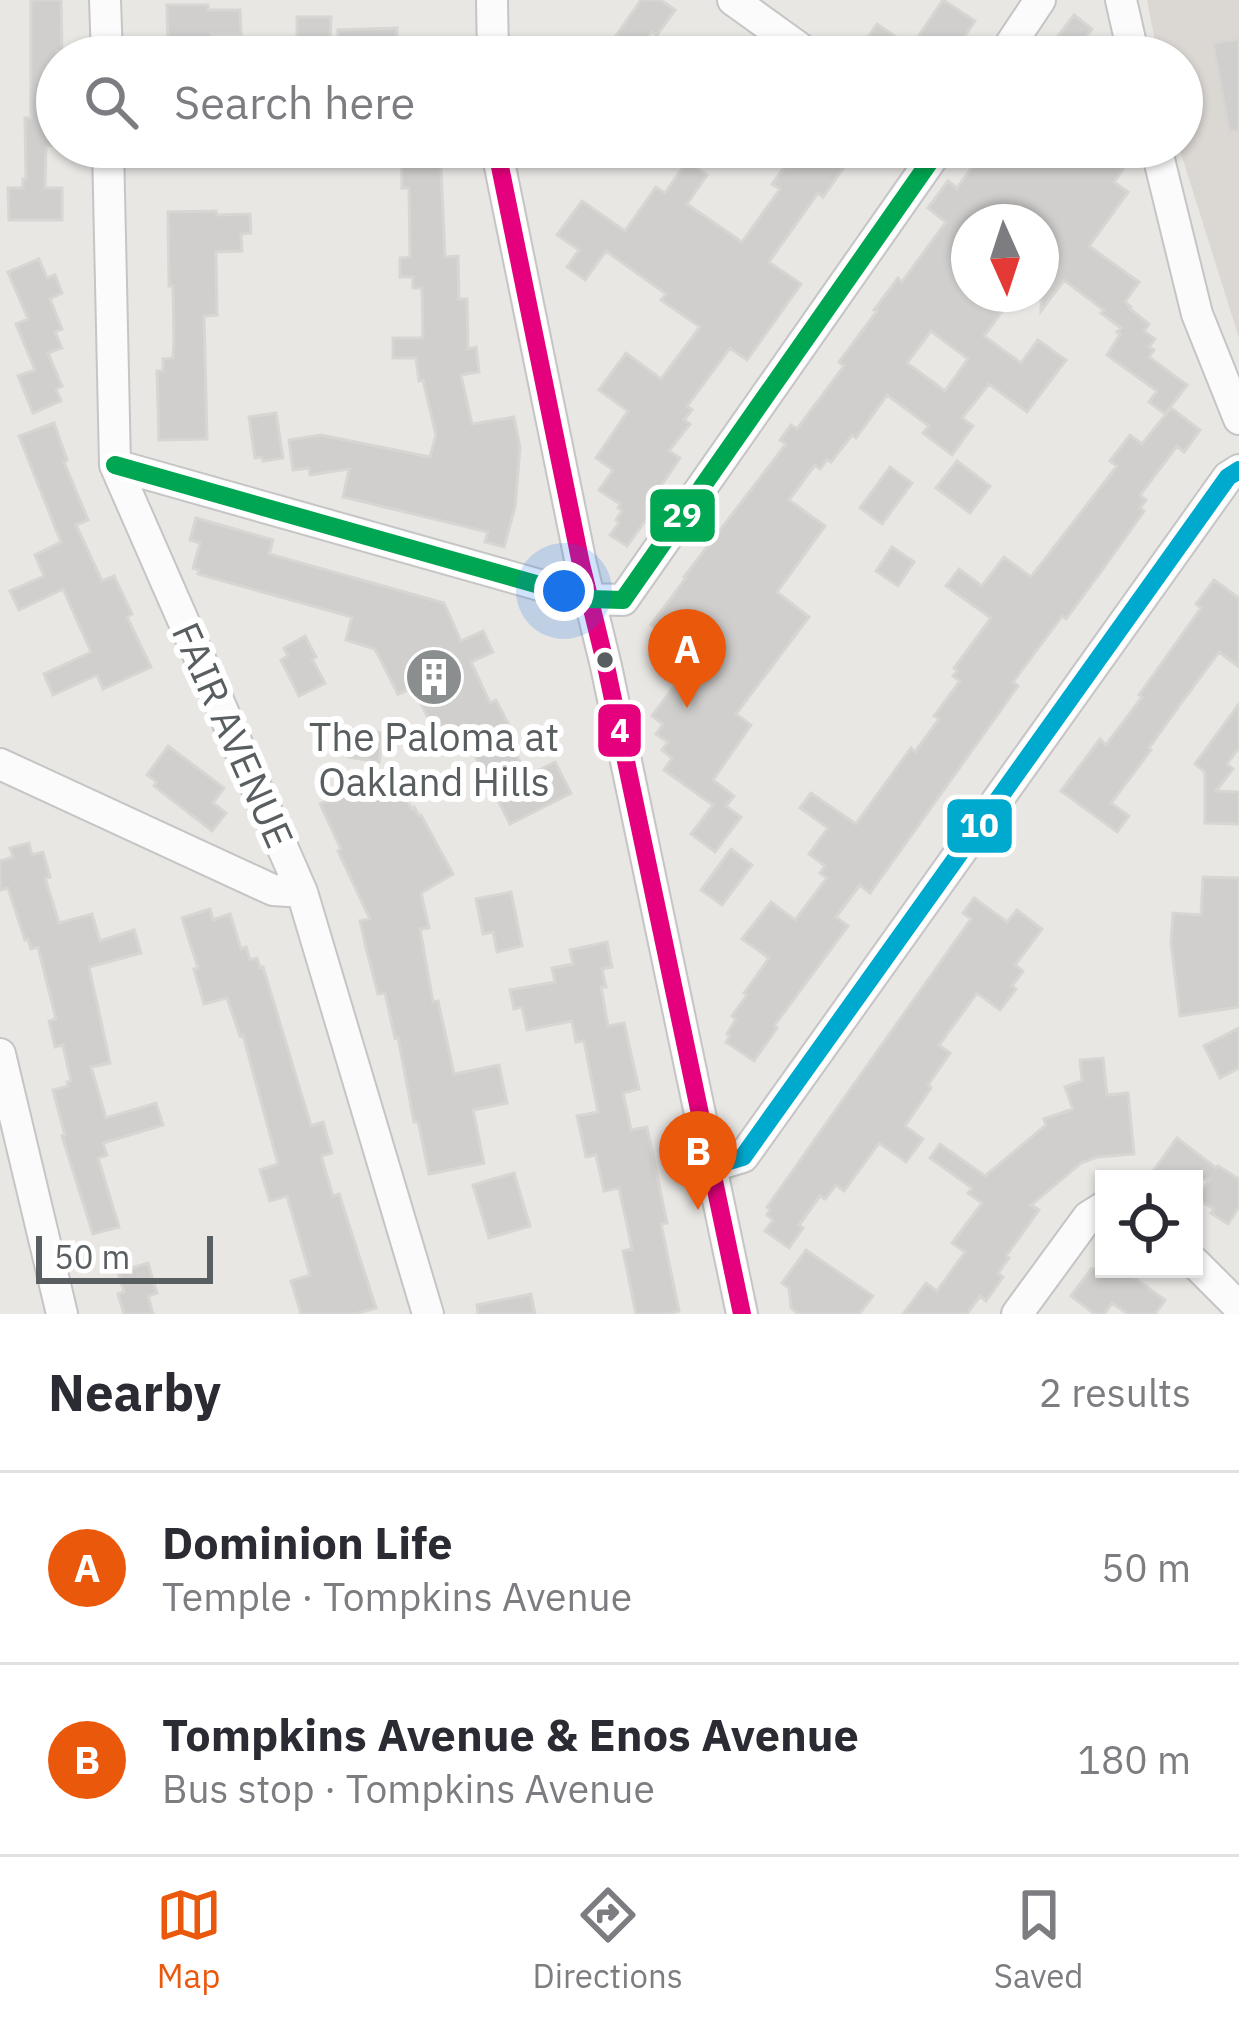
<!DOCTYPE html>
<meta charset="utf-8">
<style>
body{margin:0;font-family:"IBM Plex Sans",sans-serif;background:#f2f2f3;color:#2b2b33}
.controls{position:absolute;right:36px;bottom:36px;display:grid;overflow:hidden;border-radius:0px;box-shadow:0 3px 9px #0004}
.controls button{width:108px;height:108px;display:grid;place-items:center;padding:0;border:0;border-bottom:3px solid #e1e1e2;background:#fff;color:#2b2b33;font:60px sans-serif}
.compass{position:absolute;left:951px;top:204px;width:108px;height:108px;border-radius:50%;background:#fff;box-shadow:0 3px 9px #0004;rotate:177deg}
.scale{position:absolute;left:36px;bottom:30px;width:177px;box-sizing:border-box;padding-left:12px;border:6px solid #595e61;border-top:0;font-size:33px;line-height:42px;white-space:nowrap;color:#595e61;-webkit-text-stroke:9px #fff;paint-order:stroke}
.you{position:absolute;left:564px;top:591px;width:42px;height:42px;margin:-30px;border:9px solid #fff;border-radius:50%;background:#1a73e8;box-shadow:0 0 0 18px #1a73e833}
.badge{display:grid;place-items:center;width:78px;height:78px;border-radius:50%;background:#ea580c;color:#fff;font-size:39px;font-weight:700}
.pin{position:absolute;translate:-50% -99px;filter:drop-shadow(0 3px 6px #0008)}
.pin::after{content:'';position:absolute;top:63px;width:42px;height:36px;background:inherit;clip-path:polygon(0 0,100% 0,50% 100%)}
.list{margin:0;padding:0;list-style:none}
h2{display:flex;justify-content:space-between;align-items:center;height:156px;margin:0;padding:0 48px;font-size:51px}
h2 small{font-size:39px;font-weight:400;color:#7c7c81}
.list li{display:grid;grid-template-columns:78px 1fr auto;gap:36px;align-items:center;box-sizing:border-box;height:192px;padding:0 48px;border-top:3px solid #e1e1e2}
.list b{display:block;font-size:45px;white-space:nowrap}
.list p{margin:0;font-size:39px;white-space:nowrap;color:#7c7c81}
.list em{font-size:39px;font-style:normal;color:#7c7c81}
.icon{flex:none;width:66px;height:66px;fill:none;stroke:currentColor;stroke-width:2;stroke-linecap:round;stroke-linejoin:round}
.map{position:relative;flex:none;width:1239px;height:1314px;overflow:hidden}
.search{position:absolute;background:#fff;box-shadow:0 3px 9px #0004;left:36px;right:36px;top:36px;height:132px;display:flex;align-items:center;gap:30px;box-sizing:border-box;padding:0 42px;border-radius:66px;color:#7c7c81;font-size:45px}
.sheet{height:540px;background:#fff}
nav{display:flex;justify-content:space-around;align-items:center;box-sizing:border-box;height:168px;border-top:3px solid #e1e1e2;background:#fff;font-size:33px;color:#7c7c81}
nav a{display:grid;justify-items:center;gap:6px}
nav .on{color:#ea580c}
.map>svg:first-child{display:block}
</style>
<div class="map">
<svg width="1239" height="1314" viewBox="0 0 1239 1314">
<rect width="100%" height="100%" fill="#e9e7e4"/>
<!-- education -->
<path fill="#dbd7d3" d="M1147 0H1239V338L1179 147H1182V57H1158Z"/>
<!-- building -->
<path fill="#d1cfcd" stroke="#d8d6d3" stroke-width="3" fill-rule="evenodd" d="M31 0H61L62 51H57V145L46 146 45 188H62V220H9L8 188H23V179H26L25 118H31Z
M641 0H661L675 10 657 35 652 32 638 52 615 37Z
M943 0 975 21 951 57H861L869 46 864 43 877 24 911 47Z
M167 5H208V10H240L241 34H211L212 57H168Z
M1074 15 1092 29 1085 38 1111 57H1042Z
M297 17H331L330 42H297Z
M397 28V57H356V51L338 52V30Z
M1239 39V131L1229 132 1213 43Z
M402 147H440L445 257 458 256 459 299H467L468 349 476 347 479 372 461 375 472 424 514 417 520 448 515 507 504 547 485 542 488 532 343 497 349 469 310 475 309 468 293 470 289 440 321 435 430 457 436 435 423 380 419 381 416 358H393V338H423L422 288H413V277H400V258L410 257 409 188H402Z
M799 147H828L848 161 823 197 818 193 769 262 801 284 747 360 730 348 687 406 692 410 684 420 690 424 669 451 680 458 650 502 656 506 627 546 610 535 619 523 616 520 622 511 618 508 620 504 599 490 613 470 596 458 628 411 599 390 626 353 661 379 700 327 661 300 666 294 606 251 585 280 567 267 579 250 557 235 582 201 625 231 656 187 665 193 687 161 707 175 687 204 742 242 780 189 772 184Z
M987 147H1093L1123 169 1114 182 1128 192 1089 246 1139 282 1125 302 1131 307 1130 309 1149 324 1144 331 1155 339 1149 347 1154 350 1149 357 1187 385 1165 414 1149 402 1157 391 1107 355 1120 334 1117 332 1121 328 1101 313 1104 310 1064 280 1041 311V222H969V294H1015L984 336 1021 363 1038 340 1066 360 1027 412 989 384 962 418 973 426 952 455 923 433 929 426 887 395 856 438 852 435 831 462 827 460 820 469 815 465 789 500 825 526 777 592 809 617 736 714 751 725 713 780 734 796 726 806 741 817 715 852 691 834 713 805 664 770 672 758 662 750 668 742 656 734 663 724 652 716 695 658 651 625 686 578 684 577 786 444 780 440 791 425 797 429 844 366 839 362 877 311 874 310 898 278 902 282 946 222 928 208 948 181 957 188ZM931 331 968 359 945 391 907 363Z
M216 211 217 215 250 214 251 233 241 234 242 251 216 252 217 315 204 316 207 439 159 440 157 371H163V359L173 358 174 341 173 286H169L168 212Z
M39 259 47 278 55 275 62 293 50 299 62 329 55 332 62 348 48 353 62 386 56 389 61 401 33 413 18 376 35 370 16 324 28 319 8 272Z
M1171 408 1200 430 1184 452 1177 446 1140 495 1146 500 1140 508 1144 511 1103 569 1066 619 1062 616 1013 682 1018 686 870 893 860 885 836 917 848 926 774 1026 777 1028 754 1061 726 1042 730 1036 727 1034 736 1019 732 1016 747 995 744 993 769 958 742 939 771 902 795 920 827 878 820 873 825 866 809 854 828 828 800 808 811 793 856 824 911 748 915 752 939 719 934 716 960 681 953 676 957 671 954 668 991 618 946 586 959 569 982 586 1004 557 1031 577 1117 466 1110 461 1130 435 1142 444Z
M276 413 283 458 263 461 262 457 255 458 249 417Z
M54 423 67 460 64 462 88 520 76 525 102 581 114 576 132 614 127 617 151 667 103 689 97 675 53 695 44 674 91 652 63 589 19 610 10 591 44 576 35 555 61 542 19 436Z
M957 461 990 486 970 513 936 488Z
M890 467 912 483 882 524 860 508Z
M196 518 273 540 269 554 444 603 461 641 483 631 493 652 471 662 490 703 496 700 511 729 505 732 527 776 555 762 571 793 510 824 465 736 443 747 417 696 415 698 410 689 398 694 375 649 346 640 352 617 198 574 199 570 193 568 200 543 190 540Z
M892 547 914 562 898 586 876 571Z
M1214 580 1239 598V667L1219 652 1176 710 1149 748 1151 750 1111 803 1129 816 1117 832 1061 791 1100 739 1106 745 1142 697 1139 695 1201 608 1196 604Z
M305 636 316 657 312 659 325 683 299 696 281 660 288 656 284 648Z
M1239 704V748L1227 764 1233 769 1216 791 1239 792V824L1205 823V772L1195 764Z
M353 729 383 733 379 762 348 757Z
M168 746 224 788 213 803 226 813 212 831 154 786 157 782 147 775Z
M392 774 412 809 414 807 419 816 421 815 453 874 421 893 429 928 420 929 433 1002 438 1001 454 1074 499 1065 507 1103 473 1110 484 1163 429 1174 418 1121 414 1122 398 1037 395 1038 385 993 378 994 367 952 360 921 370 919 338 851 341 849 320 804 376 778 375 784Z
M29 843 32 855 43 852 50 877 45 878 59 923 92 914 100 941 134 930 141 953 89 967 110 1063 91 1067 106 1118 156 1103 163 1125 103 1143 107 1155 98 1158 119 1227 93 1234 62 1136 65 1135 53 1090 68 1086 67 1082 71 1081 63 1045 55 1047 49 1021 56 1019 38 947 31 949 28 939 25 940 8 888 0 890V861L13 857 10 848Z
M731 849 752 865 722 905 701 890Z
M1203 877 1239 878V1007L1180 1016 1171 943 1173 913 1201 915Z
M511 892 522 946 497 952 493 932 483 934 476 899Z
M974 898 1007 922 1017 910 1042 929 1015 965 1023 971 1012 986 1016 989 1000 1010 977 993 939 1045 950 1053 928 1085 931 1088 905 1126 923 1139 906 1162 879 1143 844 1191 836 1185 825 1199 820 1196 799 1225 803 1228 789 1248 765 1231 773 1220 767 1215 770 1210 767 1207 971 919 963 913Z
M210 909 213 920 230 914 241 949 246 947 250 960 257 958 260 968 263 967 311 1126 323 1122 332 1153 321 1156 333 1196 339 1194 376 1308 355 1314H301L291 1281 310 1275 287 1196 270 1201 260 1170 278 1164 243 1035 240 1036 227 998 204 1004 194 969 198 968 182 918Z
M607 942 612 967 602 969 606 987H601L608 1026 624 1023 639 1089 623 1093 631 1130 647 1127 667 1223 661 1224 679 1311 667 1314H636L623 1251 632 1249 619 1188 604 1191 596 1155 586 1157 577 1116 598 1112 584 1041 576 1042 572 1021 527 1030 522 1007 514 1009 510 990 555 982 552 968 573 964 570 950Z
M1239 1028V1068L1220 1078 1204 1046Z
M1103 1058 1107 1095 1128 1093 1134 1154 1097 1157 1081 1163 1031 1205 1039 1210 1006 1256 1009 1258 998 1273 1003 1277 986 1301 980 1296 967 1314H903L926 1283 937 1291 965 1252 952 1243 982 1203 968 1193 972 1188 930 1158 940 1144 985 1176 1046 1125 1044 1119 1073 1109 1065 1087 1082 1081 1080 1060Z
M1177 1138 1216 1168 1218 1166 1239 1179V1207L1228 1224 1211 1213 1214 1209 1197 1199 1210 1179H1165L1154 1170Z
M514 1173 530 1226 489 1238 473 1185Z
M806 1250 873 1296 859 1314H799L791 1308 789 1288 782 1283Z
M148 1263 157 1293 148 1296 153 1314H124L118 1294 124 1292 118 1272Z
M1091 1269H1137L1132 1276 1165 1300 1155 1314H1128L1112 1303 1104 1314H1095L1071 1296Z
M531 1294 535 1314H478L477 1305Z"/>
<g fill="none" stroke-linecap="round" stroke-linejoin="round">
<!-- street casing -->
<g stroke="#c5c5c5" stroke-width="34">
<path id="street" d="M105 0 107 57
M492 0 493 57
M733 0 812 57
M1121 0 1134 57
M1002 57 1040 0
M108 147 115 465 302 892 428 1314
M496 147 581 564 606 666 742 1314
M1156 147 1197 314 1239 419
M115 465 589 599 623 600 940 147
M0 764 273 890 302 892
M0 1054 62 1314
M710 1167 743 1157 1228 477 1239 470
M1194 1262 1239 1307
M1017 1314 1088 1217 1104 1207"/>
</g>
<!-- street -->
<use href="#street" stroke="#fcfbfb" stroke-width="30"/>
<!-- bus-1 casing -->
<g stroke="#fff" stroke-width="27">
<path id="bus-1" d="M496 147 581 564 606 666 742 1314"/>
</g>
<!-- bus-2 casing -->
<g stroke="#fff" stroke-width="27">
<path id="bus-2" d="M115 465 589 599 623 600 940 147"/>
</g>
<!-- bus-3 casing -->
<g stroke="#fff" stroke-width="27">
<path id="bus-3" d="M710 1167 743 1157 1228 477 1239 470"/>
</g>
<!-- bus-1 -->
<use href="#bus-1" stroke="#e5007d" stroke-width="18"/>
<!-- bus-2 -->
<use href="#bus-2" stroke="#00a651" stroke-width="18"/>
<!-- bus-3 -->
<use href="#bus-3" stroke="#00a9ce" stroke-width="18"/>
</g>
<!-- icons -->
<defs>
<g id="building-disc" transform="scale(3)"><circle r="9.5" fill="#8b8e8f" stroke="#fff"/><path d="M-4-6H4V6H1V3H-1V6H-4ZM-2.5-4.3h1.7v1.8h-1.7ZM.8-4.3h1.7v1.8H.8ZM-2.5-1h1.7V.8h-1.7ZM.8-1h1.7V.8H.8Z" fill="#fff"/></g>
</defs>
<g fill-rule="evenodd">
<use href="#building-disc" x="434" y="677"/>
</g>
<!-- markers -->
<circle fill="#595e61" stroke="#fff" stroke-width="4.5" cx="605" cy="660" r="10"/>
<g text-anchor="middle" stroke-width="12" stroke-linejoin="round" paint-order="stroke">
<!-- street labels -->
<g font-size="39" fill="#595e61" stroke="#fff">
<text transform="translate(233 735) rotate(66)" y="14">FAIR AVENUE</text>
</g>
<!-- poi labels -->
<g font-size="39" fill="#595e61" stroke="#fff">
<text x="434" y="751">The Paloma at<tspan x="434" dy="45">Oakland Hills</tspan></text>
</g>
</g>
<g stroke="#fff" stroke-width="4.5">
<rect x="648" y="487" width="69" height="57" rx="12" fill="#00a651"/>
<rect x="596" y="702" width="47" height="57" rx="12" fill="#e5007d"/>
<rect x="945" y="797" width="69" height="58" rx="12" fill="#00a9ce"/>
</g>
<g font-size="33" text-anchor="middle" font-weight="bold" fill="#fff">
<text x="682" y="527">29</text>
<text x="620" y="742">4</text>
<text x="979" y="837">10</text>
</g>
</svg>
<div class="controls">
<button><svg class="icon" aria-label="locate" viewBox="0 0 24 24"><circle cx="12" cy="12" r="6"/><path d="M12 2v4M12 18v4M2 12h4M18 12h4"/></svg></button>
</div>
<svg class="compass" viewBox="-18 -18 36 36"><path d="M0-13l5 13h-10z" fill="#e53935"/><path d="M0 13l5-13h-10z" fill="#7c7c81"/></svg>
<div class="scale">50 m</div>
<div class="you"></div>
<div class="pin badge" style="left:687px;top:708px">A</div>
<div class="pin badge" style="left:698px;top:1210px">B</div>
<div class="search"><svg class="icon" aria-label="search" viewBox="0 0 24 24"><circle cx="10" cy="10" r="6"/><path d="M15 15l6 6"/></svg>Search here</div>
</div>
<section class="sheet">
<h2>Nearby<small>2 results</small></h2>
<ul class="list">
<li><span class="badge">A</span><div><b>Dominion Life</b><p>Temple · Tompkins Avenue</p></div><em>50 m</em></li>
<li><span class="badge">B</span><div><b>Tompkins Avenue &amp; Enos Avenue</b><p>Bus stop · Tompkins Avenue</p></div><em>180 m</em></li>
</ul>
</section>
<nav>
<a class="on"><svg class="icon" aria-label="map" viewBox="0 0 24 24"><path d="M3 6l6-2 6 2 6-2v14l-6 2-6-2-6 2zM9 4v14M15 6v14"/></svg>Map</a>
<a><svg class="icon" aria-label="directions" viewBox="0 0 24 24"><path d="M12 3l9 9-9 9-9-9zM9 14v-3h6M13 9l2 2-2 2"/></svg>Directions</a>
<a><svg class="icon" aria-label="saved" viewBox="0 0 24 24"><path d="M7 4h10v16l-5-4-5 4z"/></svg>Saved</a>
</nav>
